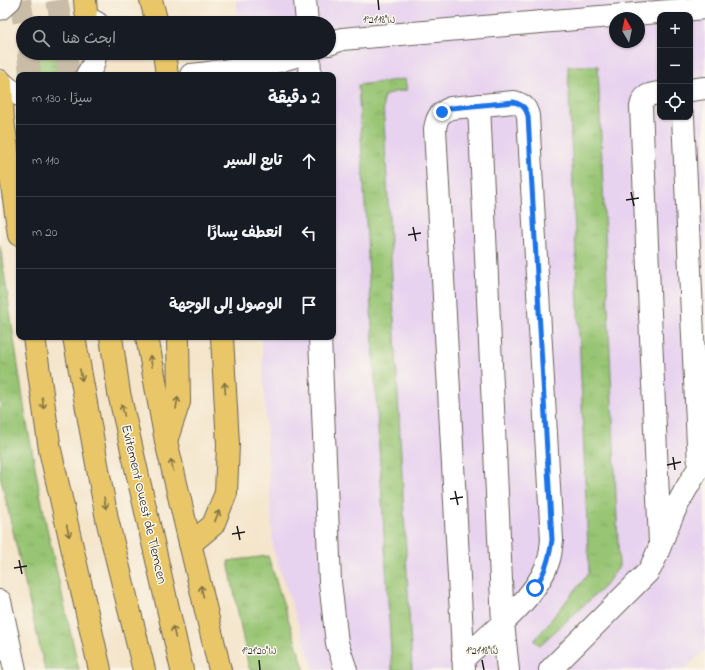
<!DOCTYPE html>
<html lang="ar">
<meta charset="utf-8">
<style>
body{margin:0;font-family:"Indie Flower","Playpen Sans Arabic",sans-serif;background:#20242c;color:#f1f3f6;direction:rtl}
.controls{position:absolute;right:12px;top:12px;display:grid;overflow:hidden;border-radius:8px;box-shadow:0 1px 3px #0004}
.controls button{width:36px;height:36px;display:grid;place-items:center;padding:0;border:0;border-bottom:1px solid #363941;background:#171b24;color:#f1f3f6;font:20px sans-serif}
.compass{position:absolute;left:609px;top:12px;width:36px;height:36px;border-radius:50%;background:#171b24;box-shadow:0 1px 3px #0004;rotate:351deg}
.stop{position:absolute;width:12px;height:12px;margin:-9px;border:3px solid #1a73e8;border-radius:50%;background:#fff}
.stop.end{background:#1a73e8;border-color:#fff;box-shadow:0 1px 4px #0008}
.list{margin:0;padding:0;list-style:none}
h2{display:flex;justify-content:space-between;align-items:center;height:52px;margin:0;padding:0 16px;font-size:17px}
h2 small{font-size:13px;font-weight:400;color:#9ea1a6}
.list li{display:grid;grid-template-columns:26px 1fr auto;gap:12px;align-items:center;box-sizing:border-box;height:72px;padding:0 16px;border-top:1px solid #363941}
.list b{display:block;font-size:15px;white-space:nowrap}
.list em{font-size:13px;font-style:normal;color:#9ea1a6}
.icon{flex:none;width:22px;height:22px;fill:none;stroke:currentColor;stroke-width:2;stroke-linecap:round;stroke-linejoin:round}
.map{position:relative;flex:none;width:705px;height:670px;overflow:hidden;direction:ltr}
.search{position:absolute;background:#171b24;box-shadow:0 1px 3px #0004;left:16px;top:16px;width:320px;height:44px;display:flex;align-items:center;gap:10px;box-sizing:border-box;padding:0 14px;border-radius:22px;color:#9ea1a6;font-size:15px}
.panel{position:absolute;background:#171b24;box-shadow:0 1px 3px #0004;left:16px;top:72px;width:320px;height:268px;border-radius:8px;direction:rtl}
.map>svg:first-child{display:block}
</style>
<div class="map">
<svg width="705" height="670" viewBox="0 0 705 670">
<defs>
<pattern id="grass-tufts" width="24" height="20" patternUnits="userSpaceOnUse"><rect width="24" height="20" fill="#98c573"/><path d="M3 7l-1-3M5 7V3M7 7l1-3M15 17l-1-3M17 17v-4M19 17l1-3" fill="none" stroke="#82a963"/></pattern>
</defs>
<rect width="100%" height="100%" fill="#fbf7ec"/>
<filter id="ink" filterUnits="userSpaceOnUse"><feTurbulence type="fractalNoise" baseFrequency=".025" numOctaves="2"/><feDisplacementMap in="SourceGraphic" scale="8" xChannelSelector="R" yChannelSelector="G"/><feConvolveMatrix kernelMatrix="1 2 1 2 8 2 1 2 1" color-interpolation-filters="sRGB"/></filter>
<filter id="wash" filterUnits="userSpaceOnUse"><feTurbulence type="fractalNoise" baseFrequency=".012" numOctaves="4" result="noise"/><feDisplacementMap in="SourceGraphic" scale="16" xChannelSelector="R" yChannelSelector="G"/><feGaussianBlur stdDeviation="0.9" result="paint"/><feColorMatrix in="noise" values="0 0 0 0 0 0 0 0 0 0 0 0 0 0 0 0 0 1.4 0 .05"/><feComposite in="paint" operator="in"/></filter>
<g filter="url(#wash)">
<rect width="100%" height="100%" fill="#f4e5cb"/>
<!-- built -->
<path fill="#e7d2ef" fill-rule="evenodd" d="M236 0H705V650L684 670H314L273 549 261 337H333V75H244L241 53H329V23H238ZM660 15H690V117H660ZM615 18H639V42H615Z"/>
<!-- grass -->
<path fill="url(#grass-tufts)" stroke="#5a7048" d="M23 44V53H68L63 55C64 77 40 79 30 60 25 61 21 57 19 52Z
M568 66H598L619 567 604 587 540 645 534 641 589 573Z
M405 79 407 90 394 92 384 96 383 101 412 670H392L358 85Z
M0 245 26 419 46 524 79 670H45L0 475Z
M268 556 304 668 305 670H250L248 664 228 561Z"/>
</g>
<g filter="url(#ink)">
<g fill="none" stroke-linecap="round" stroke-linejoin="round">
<!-- highway-tunnel -->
<path stroke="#c9bda8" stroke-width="22" stroke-dasharray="22 11" stroke-linecap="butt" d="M20 0 24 23
M57 0 61 23
M28 53 30 75
M66 53 69 75"/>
<!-- minor casing -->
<g stroke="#686259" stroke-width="24">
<path id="minor" d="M305 0 307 23
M0 9 10 0
M91 20 97 23
M329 44 342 39 705 8
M309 53 310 75
M87 75 93 65 96 53
M191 75C229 70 267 67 304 53
M0 81 8 88 19 95
M690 90 705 88
M479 105 503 623 508 670
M683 117 699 467
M320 337 330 582 337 643 346 670
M660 543 641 107C643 95 650 94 660 93
M0 601 15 670
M463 659C491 633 539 596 549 559 551 553 551 546 552 540L528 116C526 107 523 105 514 102L451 108C440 113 437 116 435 129L464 670
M550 670 648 572C658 556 662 538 670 521 679 498 692 479 705 458"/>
</g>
<!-- major casing -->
<g stroke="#686259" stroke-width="24">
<path id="major" d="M151 0 157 23
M164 53 167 75
M166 441 179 402 178 337
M190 544 213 525 226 493 228 444 222 337"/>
</g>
<!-- highway casing -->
<g stroke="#686259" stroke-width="24">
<path id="highway" d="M85 0 86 12
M1 82 3 120 19 235
M34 337 50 450 100 670
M74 337 107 519 144 670
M111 337 119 393 182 670
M147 337 166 441 220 670"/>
</g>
<!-- minor -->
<use href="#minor" stroke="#fff" stroke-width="22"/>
<!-- major -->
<use href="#major" stroke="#e9c769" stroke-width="22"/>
<!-- highway -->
<use href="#highway" stroke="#e9c769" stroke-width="22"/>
</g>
<!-- one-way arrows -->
<defs><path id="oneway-shaft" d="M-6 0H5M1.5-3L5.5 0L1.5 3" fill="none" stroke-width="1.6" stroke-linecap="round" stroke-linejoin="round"/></defs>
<g stroke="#827242">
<use href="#oneway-shaft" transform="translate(151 361) rotate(-101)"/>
<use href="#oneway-shaft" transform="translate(81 375) rotate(80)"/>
<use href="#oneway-shaft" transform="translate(225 388) rotate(-94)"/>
<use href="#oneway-shaft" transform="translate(43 403) rotate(82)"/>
<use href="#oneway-shaft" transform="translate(177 403) rotate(-79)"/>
<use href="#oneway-shaft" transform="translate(123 410) rotate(-103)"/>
<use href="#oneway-shaft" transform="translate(172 465) rotate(-103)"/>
<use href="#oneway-shaft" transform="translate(105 503) rotate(80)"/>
<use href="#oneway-shaft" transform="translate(217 516) rotate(-69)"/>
<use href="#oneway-shaft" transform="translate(68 531) rotate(77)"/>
<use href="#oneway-shaft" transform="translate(202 591) rotate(-103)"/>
<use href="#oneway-shaft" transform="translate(174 632) rotate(-103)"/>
</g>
</g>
<g fill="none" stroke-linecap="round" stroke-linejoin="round" filter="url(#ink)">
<!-- route -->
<path stroke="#1a73e8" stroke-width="5" d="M442 112 451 108 514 102C523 105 526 108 528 116L552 540C549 560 545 572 535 588"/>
</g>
<!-- ticks -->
<path fill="none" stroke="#1c1c1c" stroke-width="1.5" d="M378 0 379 10M631 192 634 206M626 200 639 198M413 227 416 241M408 235 421 233M673 457 675 470M667 465 681 462M455 491 458 505M450 499 463 497M237 526 240 540M232 534 245 532M19 560 22 574M14 568 27 566M259 660 260 670M482 660 484 670"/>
<g text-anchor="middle" stroke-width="3" stroke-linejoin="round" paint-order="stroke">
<!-- street labels -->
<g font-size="14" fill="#1c1c1c" stroke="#fbf7ec">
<text transform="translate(145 504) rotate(77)" y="5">Evitement Ouest de Tlemcen</text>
</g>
</g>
<g font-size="10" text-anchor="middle" fill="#1c1c1c" stroke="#fbf7ec" stroke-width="3" stroke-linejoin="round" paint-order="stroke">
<text x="379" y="23">1°21'18"W</text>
<text x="259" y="654">1°21'20"W</text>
<text x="482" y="654">1°21'18"W</text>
</g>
</svg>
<div class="controls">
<button>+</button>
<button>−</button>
<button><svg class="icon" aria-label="locate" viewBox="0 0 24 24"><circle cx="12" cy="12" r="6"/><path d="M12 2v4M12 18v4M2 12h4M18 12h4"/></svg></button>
</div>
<svg class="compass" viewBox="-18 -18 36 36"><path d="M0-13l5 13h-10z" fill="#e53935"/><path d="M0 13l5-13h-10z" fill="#9ea1a6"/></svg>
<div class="stop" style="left:535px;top:588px"></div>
<div class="stop end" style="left:442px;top:112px"></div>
<div class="search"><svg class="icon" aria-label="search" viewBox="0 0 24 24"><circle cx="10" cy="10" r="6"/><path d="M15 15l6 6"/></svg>ابحث هنا</div>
<section class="panel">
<h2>2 دقيقة<small>سيرًا · 130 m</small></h2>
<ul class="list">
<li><svg class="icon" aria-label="ahead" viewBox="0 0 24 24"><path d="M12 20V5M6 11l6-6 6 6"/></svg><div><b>تابع السير</b></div><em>110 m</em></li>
<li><svg class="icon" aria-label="left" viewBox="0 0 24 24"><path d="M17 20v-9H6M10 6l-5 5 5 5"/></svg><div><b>انعطف يسارًا</b></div><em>20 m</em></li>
<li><svg class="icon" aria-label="arrive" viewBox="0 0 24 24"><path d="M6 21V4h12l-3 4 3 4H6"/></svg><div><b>الوصول إلى الوجهة</b></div></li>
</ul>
</section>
</div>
